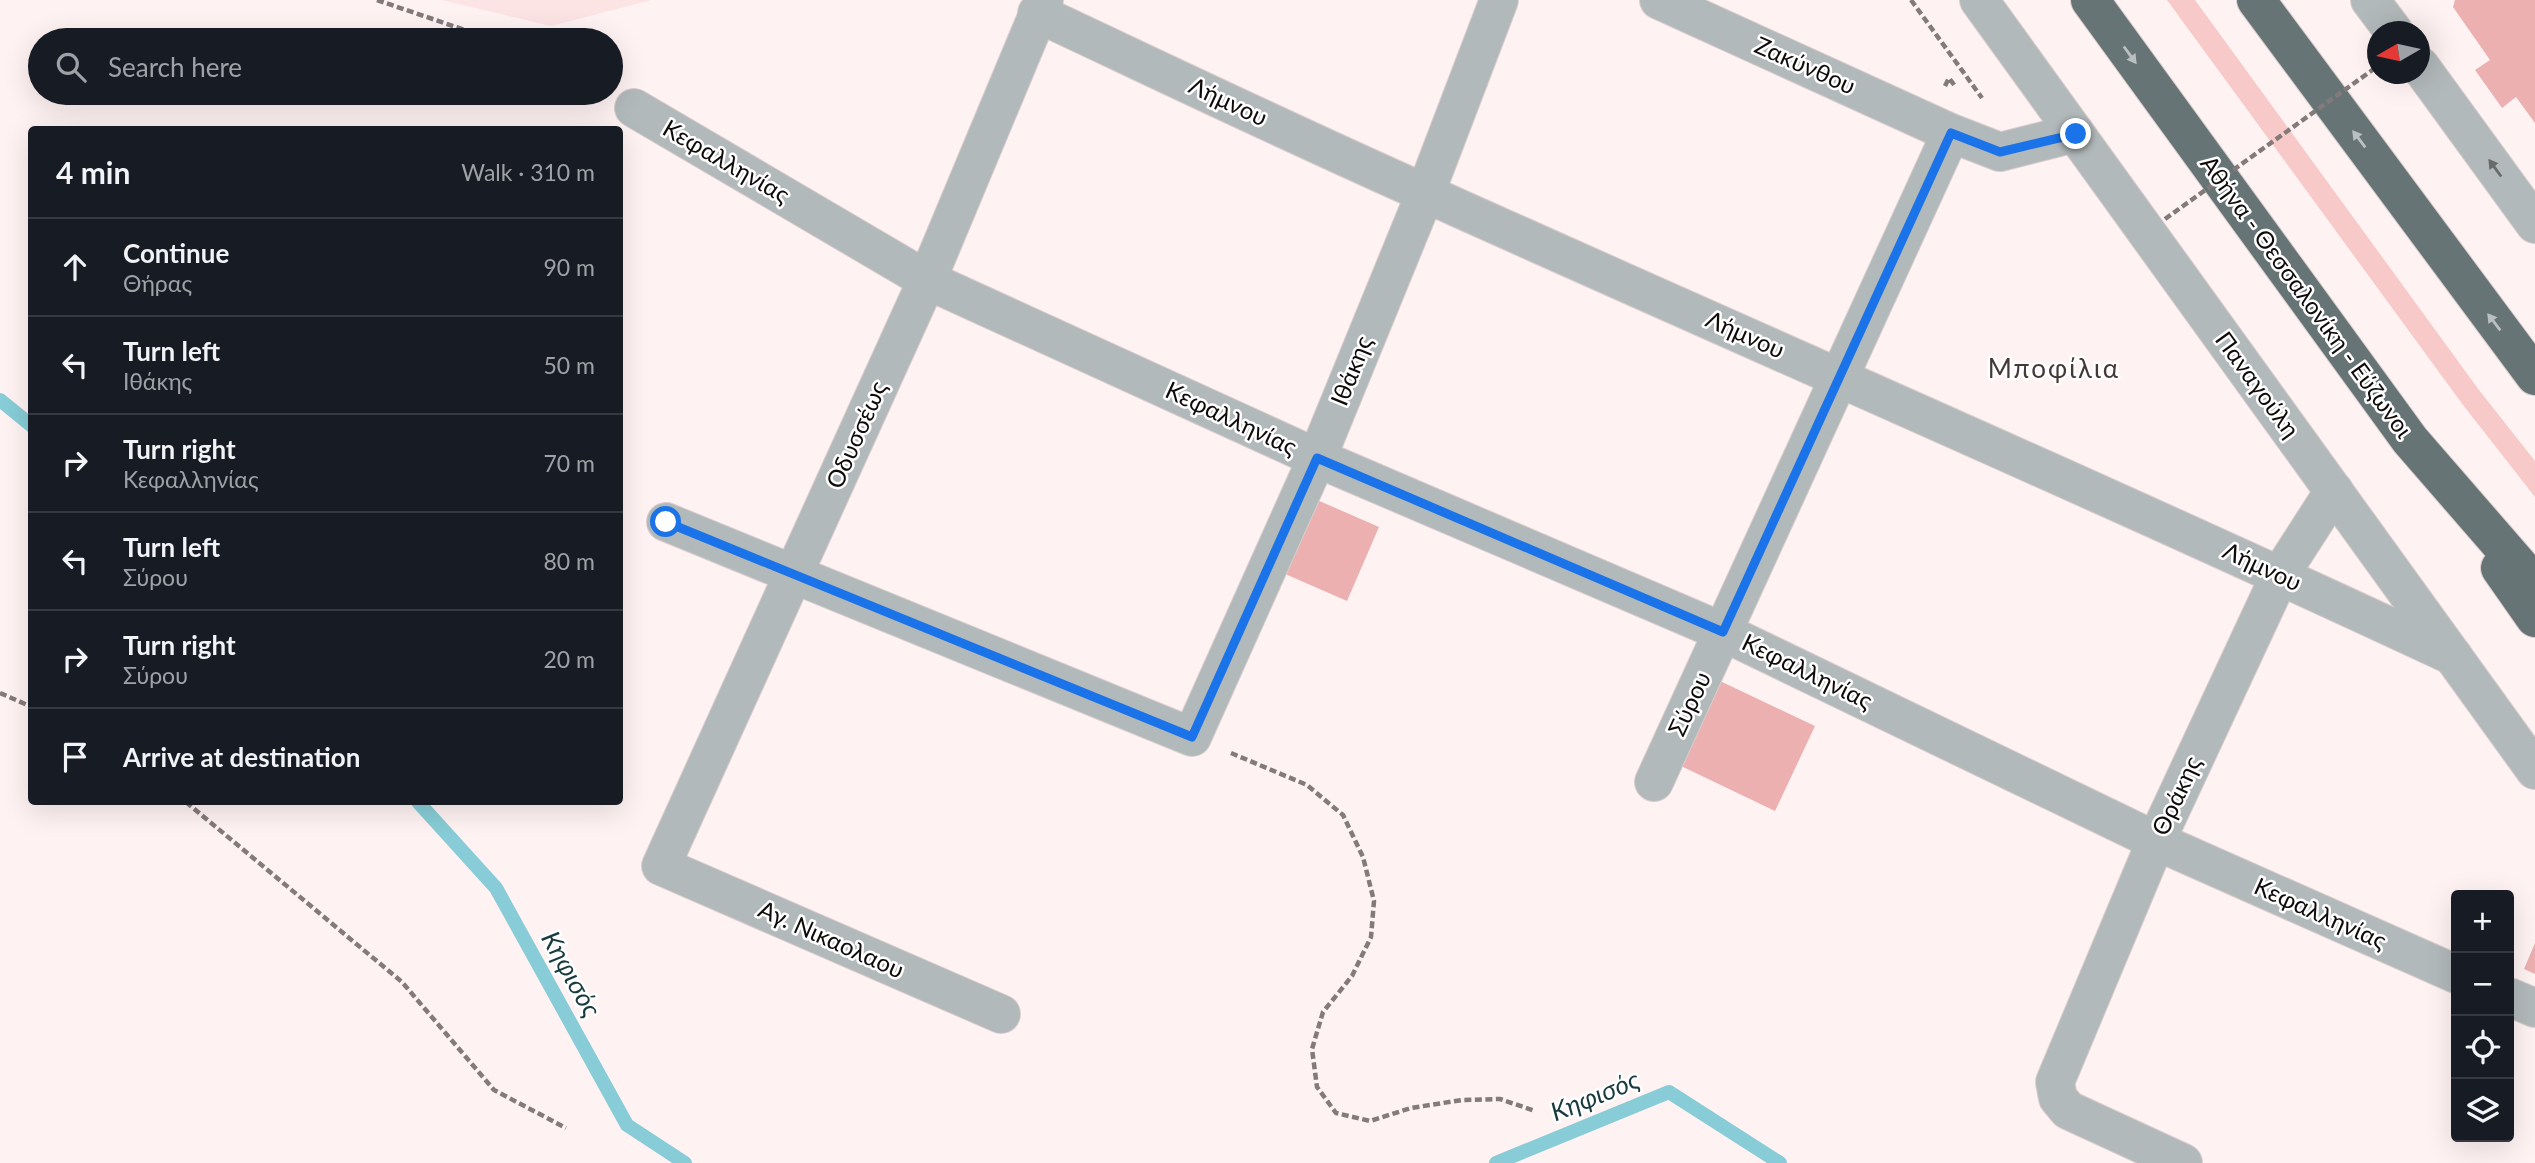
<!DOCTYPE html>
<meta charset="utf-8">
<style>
body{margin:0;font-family:Lato,sans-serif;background:#242831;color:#f1f3f6}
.controls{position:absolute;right:21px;bottom:21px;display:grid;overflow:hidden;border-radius:7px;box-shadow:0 7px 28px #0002}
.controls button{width:63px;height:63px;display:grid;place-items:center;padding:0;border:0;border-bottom:2px solid #363941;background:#171b24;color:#f1f3f6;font:35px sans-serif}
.compass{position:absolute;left:2367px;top:21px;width:63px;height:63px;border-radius:50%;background:#171b24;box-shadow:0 7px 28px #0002;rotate:261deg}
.stop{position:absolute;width:21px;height:21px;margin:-16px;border:5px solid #1a73e8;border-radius:50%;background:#fff}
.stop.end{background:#1a73e8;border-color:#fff;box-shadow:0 2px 7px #0008}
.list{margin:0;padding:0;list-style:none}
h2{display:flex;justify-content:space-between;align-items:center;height:91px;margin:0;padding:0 28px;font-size:30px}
h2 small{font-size:23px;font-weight:400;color:#9ea1a6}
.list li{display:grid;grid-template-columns:46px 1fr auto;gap:21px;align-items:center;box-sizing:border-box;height:98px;padding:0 28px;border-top:2px solid #363941}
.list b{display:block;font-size:26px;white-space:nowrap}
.list p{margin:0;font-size:23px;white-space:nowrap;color:#9ea1a6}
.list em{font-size:23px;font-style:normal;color:#9ea1a6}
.icon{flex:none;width:38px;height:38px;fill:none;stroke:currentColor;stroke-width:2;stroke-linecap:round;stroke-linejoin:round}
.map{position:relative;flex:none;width:2535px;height:1163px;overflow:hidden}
.search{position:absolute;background:#171b24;box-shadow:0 7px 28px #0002;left:28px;top:28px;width:595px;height:77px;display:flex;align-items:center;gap:18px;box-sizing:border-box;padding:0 24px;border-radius:38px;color:#9ea1a6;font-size:26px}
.panel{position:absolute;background:#171b24;box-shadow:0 7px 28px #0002;left:28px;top:126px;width:595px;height:679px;border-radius:7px}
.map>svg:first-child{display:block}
</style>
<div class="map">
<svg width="2535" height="1163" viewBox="0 0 2535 1163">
<rect width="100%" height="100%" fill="#fff2f2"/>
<!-- built -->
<path fill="#fde4e4" d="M441 0H652L551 26Z"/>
<!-- green -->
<path fill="#f8c9c9" d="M2167 0H2195L2479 390 2535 461V497L2463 405Z"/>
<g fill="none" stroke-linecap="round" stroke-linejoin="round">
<!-- stream -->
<path stroke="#87ccd6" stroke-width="14" d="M0 400 32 426
M418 802 496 888 627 1125 685 1163
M1496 1163 1669 1092 1780 1163"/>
</g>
<!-- building -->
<path fill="#ecb0b0" d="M2455 0H2535V123L2516 97 2502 108 2475 70 2490 60 2453 7Z
M1308 496 1379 527 1347 601 1276 570Z
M1720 681 1815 726 1775 811 1681 766Z
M2535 943V974L2524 969Z"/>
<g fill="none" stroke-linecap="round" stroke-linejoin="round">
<!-- pedestrian casing -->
<g stroke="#d9cdcd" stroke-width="40">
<path id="pedestrian" d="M2370 0 2394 32
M2420 66 2535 224"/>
</g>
<!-- minor casing -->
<g stroke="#d9cdcd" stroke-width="40">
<path id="minor" d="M1659 0 1951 133
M1037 13C1167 74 1296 136 1427 194 1769 348 2113 497 2453 656
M634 108 927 280 1317 458 1723 632 2156 841 2456 974
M666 522 1192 737 1317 458 1425 194 1499 0
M1654 782 1951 133 2000 152 2075 133
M2509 997 2535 1008
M1001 1014 661 866 927 280 1044 0
M2183 1163 2068 1110 2058 1098 2055 1082 2156 841 2280 575 2334 491"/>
</g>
<!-- tertiary casing -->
<g stroke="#d9cdcd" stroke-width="40">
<path id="tertiary" d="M1979 0 2535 770"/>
</g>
<!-- motorway casing -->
<g stroke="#d9cdcd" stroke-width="40">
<path id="motorway" d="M2090 0 2410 440 2535 584
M2256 0 2535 376
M2500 568 2535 618"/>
</g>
<!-- path -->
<path stroke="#837a7a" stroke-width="4.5" stroke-dasharray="7 3.5" stroke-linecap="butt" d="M377 0 494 40
M1911 0 1982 98
M1945 86 1949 78 1955 86
M0 693 32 707
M1231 753 1307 785 1343 815 1363 857 1374 901 1371 937 1352 976 1323 1012 1312 1049 1317 1087 1336 1113 1370 1121 1411 1108 1462 1100 1500 1099 1535 1111
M186 802 402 982 494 1090 566 1128"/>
<!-- pedestrian -->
<use href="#pedestrian" stroke="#b2b9ba" stroke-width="38"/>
<!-- minor -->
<use href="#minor" stroke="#b2b9ba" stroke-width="38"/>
<!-- tertiary -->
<use href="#tertiary" stroke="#b2b9ba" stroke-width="38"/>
<!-- motorway -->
<use href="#motorway" stroke="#667476" stroke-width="38"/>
<!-- path-bridge -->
<path stroke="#837a7a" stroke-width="4.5" stroke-dasharray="7 3.5" stroke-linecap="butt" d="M2165 219 2378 66"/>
</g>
<!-- one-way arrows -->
<defs><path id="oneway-solid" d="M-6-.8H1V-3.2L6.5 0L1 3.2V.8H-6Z" transform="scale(1.75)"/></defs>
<g fill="#bac0c1">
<use href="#oneway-solid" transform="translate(2130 55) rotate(54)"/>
<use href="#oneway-solid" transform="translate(2359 139) rotate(-127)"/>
<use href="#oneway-solid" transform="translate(2494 322) rotate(-127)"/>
</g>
<use fill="#696b6b" href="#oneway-solid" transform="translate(2495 168) rotate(-126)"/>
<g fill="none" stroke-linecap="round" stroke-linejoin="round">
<!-- route -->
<path stroke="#1a73e8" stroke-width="9" d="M666 522 1192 737 1317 458 1723 632 1951 133 2000 152 2076 134"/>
</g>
<g text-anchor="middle" stroke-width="5" stroke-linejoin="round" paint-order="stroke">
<!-- street labels -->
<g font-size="24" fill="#100b0b" stroke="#fff">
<text transform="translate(1805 66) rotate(24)" y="8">Ζακύνθου</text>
<text transform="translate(1228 102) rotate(25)" y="8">Λήμνου</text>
<text transform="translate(726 162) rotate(30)" y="8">Κεφαλληνίας</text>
<text transform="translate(2306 297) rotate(54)" y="8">Αθήνα - Θεσσαλονίκη - Εύζωνοι</text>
<text transform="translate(1745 335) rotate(24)" y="8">Λήμνου</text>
<text transform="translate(1352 371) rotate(-68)" y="8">Ιθάκης</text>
<text transform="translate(2257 385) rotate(54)" y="8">Παναγούλη</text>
<text transform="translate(1231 419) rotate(25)" y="8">Κεφαλληνίας</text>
<text transform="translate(857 435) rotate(-66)" y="8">Οδυσσέως</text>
<text transform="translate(2262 567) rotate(25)" y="8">Λήμνου</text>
<text transform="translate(1807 672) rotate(26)" y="8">Κεφαλληνίας</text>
<text transform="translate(1690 704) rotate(-65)" y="8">Σύρου</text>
<text transform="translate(2177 796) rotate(-65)" y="8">Θράκης</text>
<text transform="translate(2320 914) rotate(24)" y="8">Κεφαλληνίας</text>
<text transform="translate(831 940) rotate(24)" y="8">Αγ. Νικαολαου</text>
</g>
<!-- neighbourhood labels -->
<g font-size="26" letter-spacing="2" fill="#443838" stroke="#fff">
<text x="2054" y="378">Μποφίλια</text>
</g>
<!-- water labels -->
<g font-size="26" font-style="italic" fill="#193a3f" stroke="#fff">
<text transform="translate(571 974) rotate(61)" y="9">Κηφισός</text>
<text transform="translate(1595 1096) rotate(-22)" y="9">Κηφισός</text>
</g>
</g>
</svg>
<div class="controls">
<button>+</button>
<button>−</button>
<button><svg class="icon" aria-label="locate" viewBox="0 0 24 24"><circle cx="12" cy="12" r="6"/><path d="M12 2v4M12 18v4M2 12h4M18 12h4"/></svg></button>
<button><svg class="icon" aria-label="layers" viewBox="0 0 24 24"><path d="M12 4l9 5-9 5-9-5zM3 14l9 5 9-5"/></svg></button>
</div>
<svg class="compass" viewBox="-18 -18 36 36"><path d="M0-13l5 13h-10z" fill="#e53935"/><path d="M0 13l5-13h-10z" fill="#9ea1a6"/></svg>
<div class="stop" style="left:666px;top:522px"></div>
<div class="stop end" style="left:2076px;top:134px"></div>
<div class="search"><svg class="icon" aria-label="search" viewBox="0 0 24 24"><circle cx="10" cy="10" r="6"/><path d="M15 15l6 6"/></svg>Search here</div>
<section class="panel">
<h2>4 min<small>Walk · 310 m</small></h2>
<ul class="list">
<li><svg class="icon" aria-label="ahead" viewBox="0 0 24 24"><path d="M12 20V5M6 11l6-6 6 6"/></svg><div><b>Continue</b><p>Θήρας</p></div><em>90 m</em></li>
<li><svg class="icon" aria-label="left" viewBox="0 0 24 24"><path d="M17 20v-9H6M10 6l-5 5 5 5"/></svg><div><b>Turn left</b><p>Ιθάκης</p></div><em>50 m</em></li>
<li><svg class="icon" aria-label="right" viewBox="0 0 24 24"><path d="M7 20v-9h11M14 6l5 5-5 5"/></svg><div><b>Turn right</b><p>Κεφαλληνίας</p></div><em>70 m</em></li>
<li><svg class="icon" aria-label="left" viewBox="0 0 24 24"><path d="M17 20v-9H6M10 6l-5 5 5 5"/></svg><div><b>Turn left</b><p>Σύρου</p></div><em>80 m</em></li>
<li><svg class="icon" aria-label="right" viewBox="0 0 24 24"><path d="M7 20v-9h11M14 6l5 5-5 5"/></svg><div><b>Turn right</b><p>Σύρου</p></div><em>20 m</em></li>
<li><svg class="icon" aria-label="arrive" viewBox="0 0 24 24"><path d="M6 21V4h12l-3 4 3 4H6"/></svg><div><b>Arrive at destination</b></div></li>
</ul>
</section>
</div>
